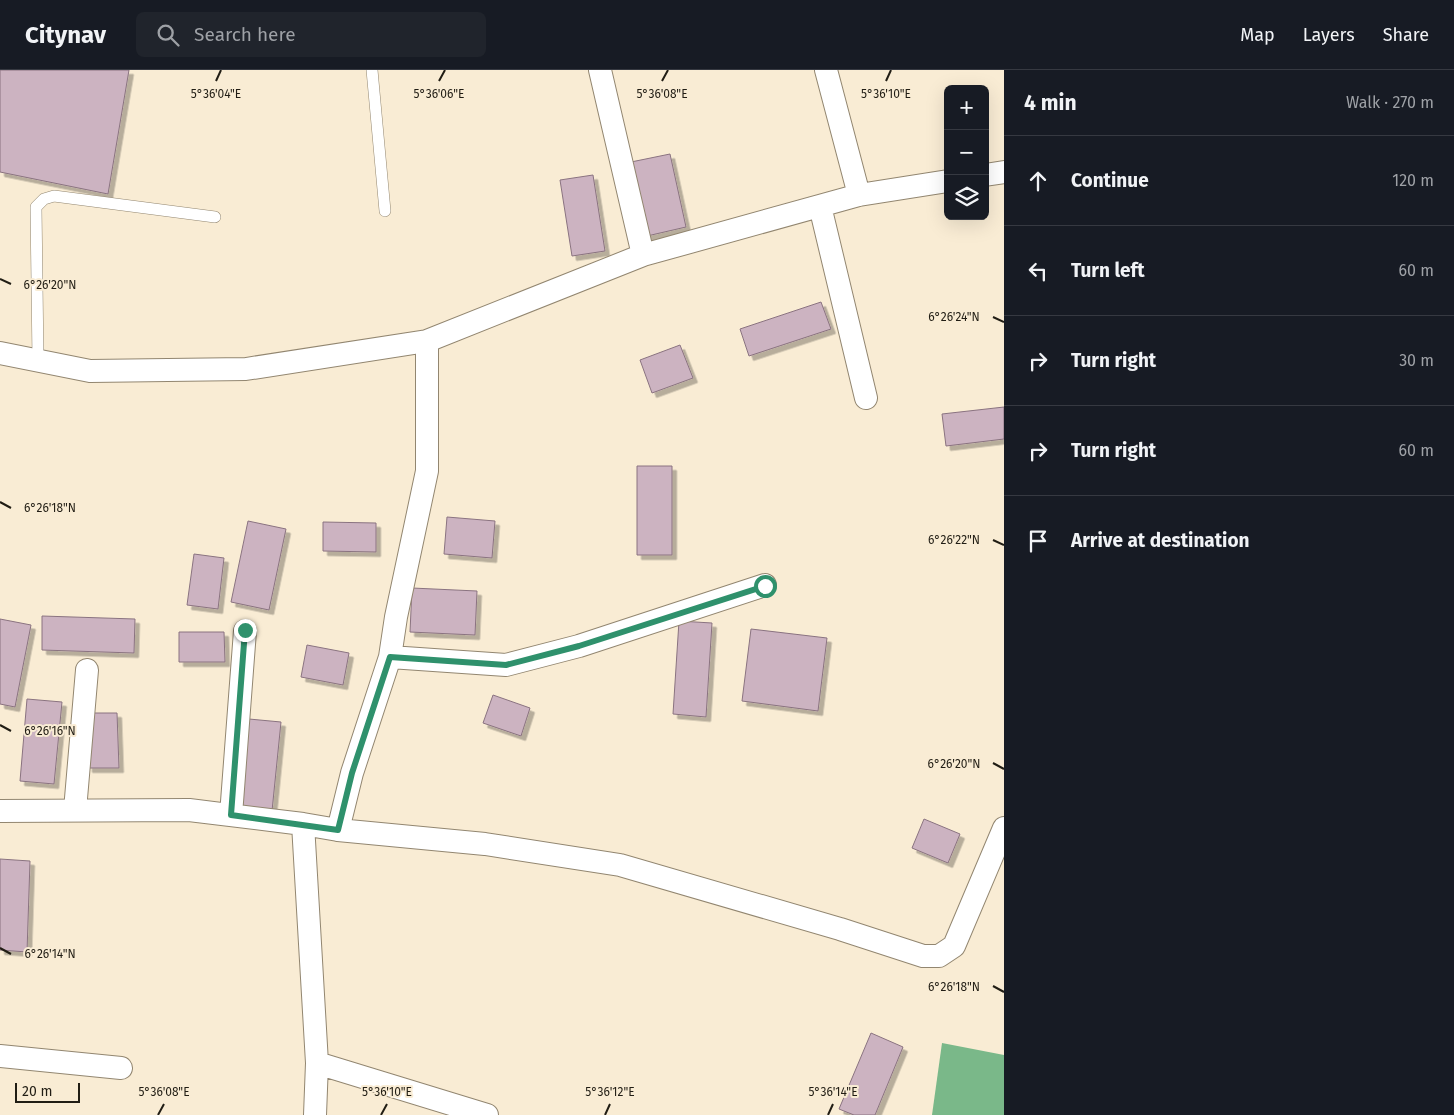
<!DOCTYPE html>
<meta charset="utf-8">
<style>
body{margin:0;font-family:"Fira Sans",sans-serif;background:#20242c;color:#f1f3f6}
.controls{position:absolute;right:15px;top:15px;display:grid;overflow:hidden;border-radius:8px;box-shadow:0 5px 20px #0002}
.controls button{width:45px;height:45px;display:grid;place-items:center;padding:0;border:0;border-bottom:1px solid #363941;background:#171b24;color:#f1f3f6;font:25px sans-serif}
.scale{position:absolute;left:15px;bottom:12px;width:65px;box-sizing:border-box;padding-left:5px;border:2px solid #211d14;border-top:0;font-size:14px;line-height:18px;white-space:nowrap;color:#211d14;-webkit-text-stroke:4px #f9ecd4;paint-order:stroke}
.stop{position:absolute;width:15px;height:15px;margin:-11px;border:4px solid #2f916c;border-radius:50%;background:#fff}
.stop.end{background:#2f916c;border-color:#fff;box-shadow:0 1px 5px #0008}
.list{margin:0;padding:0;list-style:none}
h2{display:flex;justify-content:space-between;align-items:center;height:65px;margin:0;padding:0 20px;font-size:21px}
h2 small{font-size:16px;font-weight:400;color:#9ea1a6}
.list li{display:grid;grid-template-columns:32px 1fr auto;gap:15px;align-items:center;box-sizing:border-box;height:90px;padding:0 20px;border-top:1px solid #363941}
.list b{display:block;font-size:19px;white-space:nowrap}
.list em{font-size:16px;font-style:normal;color:#9ea1a6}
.icon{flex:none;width:28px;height:28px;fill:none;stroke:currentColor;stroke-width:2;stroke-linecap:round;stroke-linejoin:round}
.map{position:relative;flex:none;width:1004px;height:1045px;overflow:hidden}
header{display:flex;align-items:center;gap:30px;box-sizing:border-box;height:70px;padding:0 25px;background:#171b24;border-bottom:1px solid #363941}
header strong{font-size:24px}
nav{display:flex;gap:28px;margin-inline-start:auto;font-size:18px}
.search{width:350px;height:45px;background:#20242c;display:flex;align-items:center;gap:12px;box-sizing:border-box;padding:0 18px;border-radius:8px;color:#9ea1a6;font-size:19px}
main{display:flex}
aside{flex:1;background:#171b24}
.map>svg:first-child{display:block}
</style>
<header>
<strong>Citynav</strong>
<div class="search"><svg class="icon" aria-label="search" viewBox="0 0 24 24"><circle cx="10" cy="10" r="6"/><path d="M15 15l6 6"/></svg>Search here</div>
<nav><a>Map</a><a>Layers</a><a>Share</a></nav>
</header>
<main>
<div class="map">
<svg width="1004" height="1045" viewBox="0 0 1004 1045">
<defs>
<filter id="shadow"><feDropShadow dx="4.5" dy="4.5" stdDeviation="0" flood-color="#0004"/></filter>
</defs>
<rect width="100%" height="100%" fill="#f9ecd4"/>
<!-- forest -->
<path fill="#7ab889" d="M942 973 1004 985V1045H932Z"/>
<!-- building -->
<path fill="#ccb3c1" stroke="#8a7380" filter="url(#shadow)" d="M0 0H129L108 124 0 102Z
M670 84 686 157 647 166 631 92Z
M593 105 605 181 572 186 560 110Z
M821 232 831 259 749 286 740 259Z
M680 275 693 308 652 323 640 290Z
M1004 337V369L946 376 942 344Z
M637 396H672V485H637Z
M447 447 495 451 492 488 444 484Z
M248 451 286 459 269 540 231 532Z
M323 452 376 453V482L323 481Z
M194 484 224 488 218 539 187 535Z
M412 518 477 521 475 565 410 562Z
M42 546 135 549 134 583 42 580Z
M0 549 31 555 15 637 0 634Z
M679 551 712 553 706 647 673 644Z
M751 559 827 568 818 641 742 631Z
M179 562H224L225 592H179Z
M307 575 349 583 343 615 301 607Z
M493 625 530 638 521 666 483 653Z
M27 629 62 632 54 714 20 711Z
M86 643H117L119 698H88Z
M249 649 281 652 272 741 240 738Z
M924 749 960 764 948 793 912 778Z
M0 789 30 791 27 882 0 880Z
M871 963 903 977 875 1045H854L839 1039Z"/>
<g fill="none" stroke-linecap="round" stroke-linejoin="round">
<!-- service casing -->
<g stroke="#928670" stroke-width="12">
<path id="service" d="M372 0 385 141
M38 290 36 137 44 129 54 126 215 147"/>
</g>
<!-- minor casing -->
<g stroke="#928670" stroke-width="24">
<path id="minor" d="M600 0 643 185
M826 0 859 125
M985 105 1004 102
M820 136 866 328
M0 283 90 301 246 299 427 271 643 185 859 125 948 111
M390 587 506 595 579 576 765 515
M75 740 87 600
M0 741 189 740 303 754 338 760 485 774 620 795 840 859 923 886H939L954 876 1004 758
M231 745 245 561
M303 754 317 993 315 1045
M338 760 352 703 390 587 396 547 427 401V271
M0 986 121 998
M317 993 487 1045"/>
</g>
<!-- service -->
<use href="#service" stroke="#fff" stroke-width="11"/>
<!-- minor -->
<use href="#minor" stroke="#fff" stroke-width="22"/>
</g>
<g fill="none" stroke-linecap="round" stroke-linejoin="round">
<!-- route -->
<path stroke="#2f916c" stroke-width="6" d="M245 560 231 745 338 760 352 703 390 587 506 595 579 576 765 516"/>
</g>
<!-- ticks -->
<path fill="none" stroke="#211d14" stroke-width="2" d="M216 11 221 0M439 11 445 0M662 11 668 0M886 11 891 0M0 209 11 214M993 247 1004 252M0 432 11 438M993 470 1004 475M0 655 11 661M993 693 1004 699M0 878 11 884M993 916 1004 922M158 1045 164 1034M381 1045 387 1034M605 1045 610 1034M828 1045 833 1034"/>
<g font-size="12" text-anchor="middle" fill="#211d14" stroke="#f9ecd4" stroke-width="4" stroke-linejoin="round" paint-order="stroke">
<text x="216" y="28">5°36'04"E</text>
<text x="439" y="28">5°36'06"E</text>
<text x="662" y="28">5°36'08"E</text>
<text x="886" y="28">5°36'10"E</text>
<text x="50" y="219">6°26'20"N</text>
<text x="954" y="251">6°26'24"N</text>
<text x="50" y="442">6°26'18"N</text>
<text x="954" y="474">6°26'22"N</text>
<text x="50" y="665">6°26'16"N</text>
<text x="954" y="698">6°26'20"N</text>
<text x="50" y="888">6°26'14"N</text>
<text x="954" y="921">6°26'18"N</text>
<text x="164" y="1026">5°36'08"E</text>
<text x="387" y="1026">5°36'10"E</text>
<text x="610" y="1026">5°36'12"E</text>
<text x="833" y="1026">5°36'14"E</text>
</g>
</svg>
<div class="controls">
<button>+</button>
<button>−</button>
<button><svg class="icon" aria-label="layers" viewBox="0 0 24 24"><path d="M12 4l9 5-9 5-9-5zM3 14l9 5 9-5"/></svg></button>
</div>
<div class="scale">20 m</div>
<div class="stop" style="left:765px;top:516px"></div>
<div class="stop end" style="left:245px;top:560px"></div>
</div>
<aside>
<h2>4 min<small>Walk · 270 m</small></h2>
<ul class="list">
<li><svg class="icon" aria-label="ahead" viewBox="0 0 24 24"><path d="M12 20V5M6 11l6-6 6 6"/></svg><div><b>Continue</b></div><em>120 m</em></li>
<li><svg class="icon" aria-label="left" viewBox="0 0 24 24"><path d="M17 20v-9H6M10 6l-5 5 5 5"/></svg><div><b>Turn left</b></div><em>60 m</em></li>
<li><svg class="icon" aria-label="right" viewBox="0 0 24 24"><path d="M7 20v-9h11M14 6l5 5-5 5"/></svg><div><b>Turn right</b></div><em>30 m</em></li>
<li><svg class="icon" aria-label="right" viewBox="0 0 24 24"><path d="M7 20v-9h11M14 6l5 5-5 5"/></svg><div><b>Turn right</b></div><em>60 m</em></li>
<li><svg class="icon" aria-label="arrive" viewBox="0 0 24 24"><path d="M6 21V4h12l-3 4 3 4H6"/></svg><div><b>Arrive at destination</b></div></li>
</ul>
</aside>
</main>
